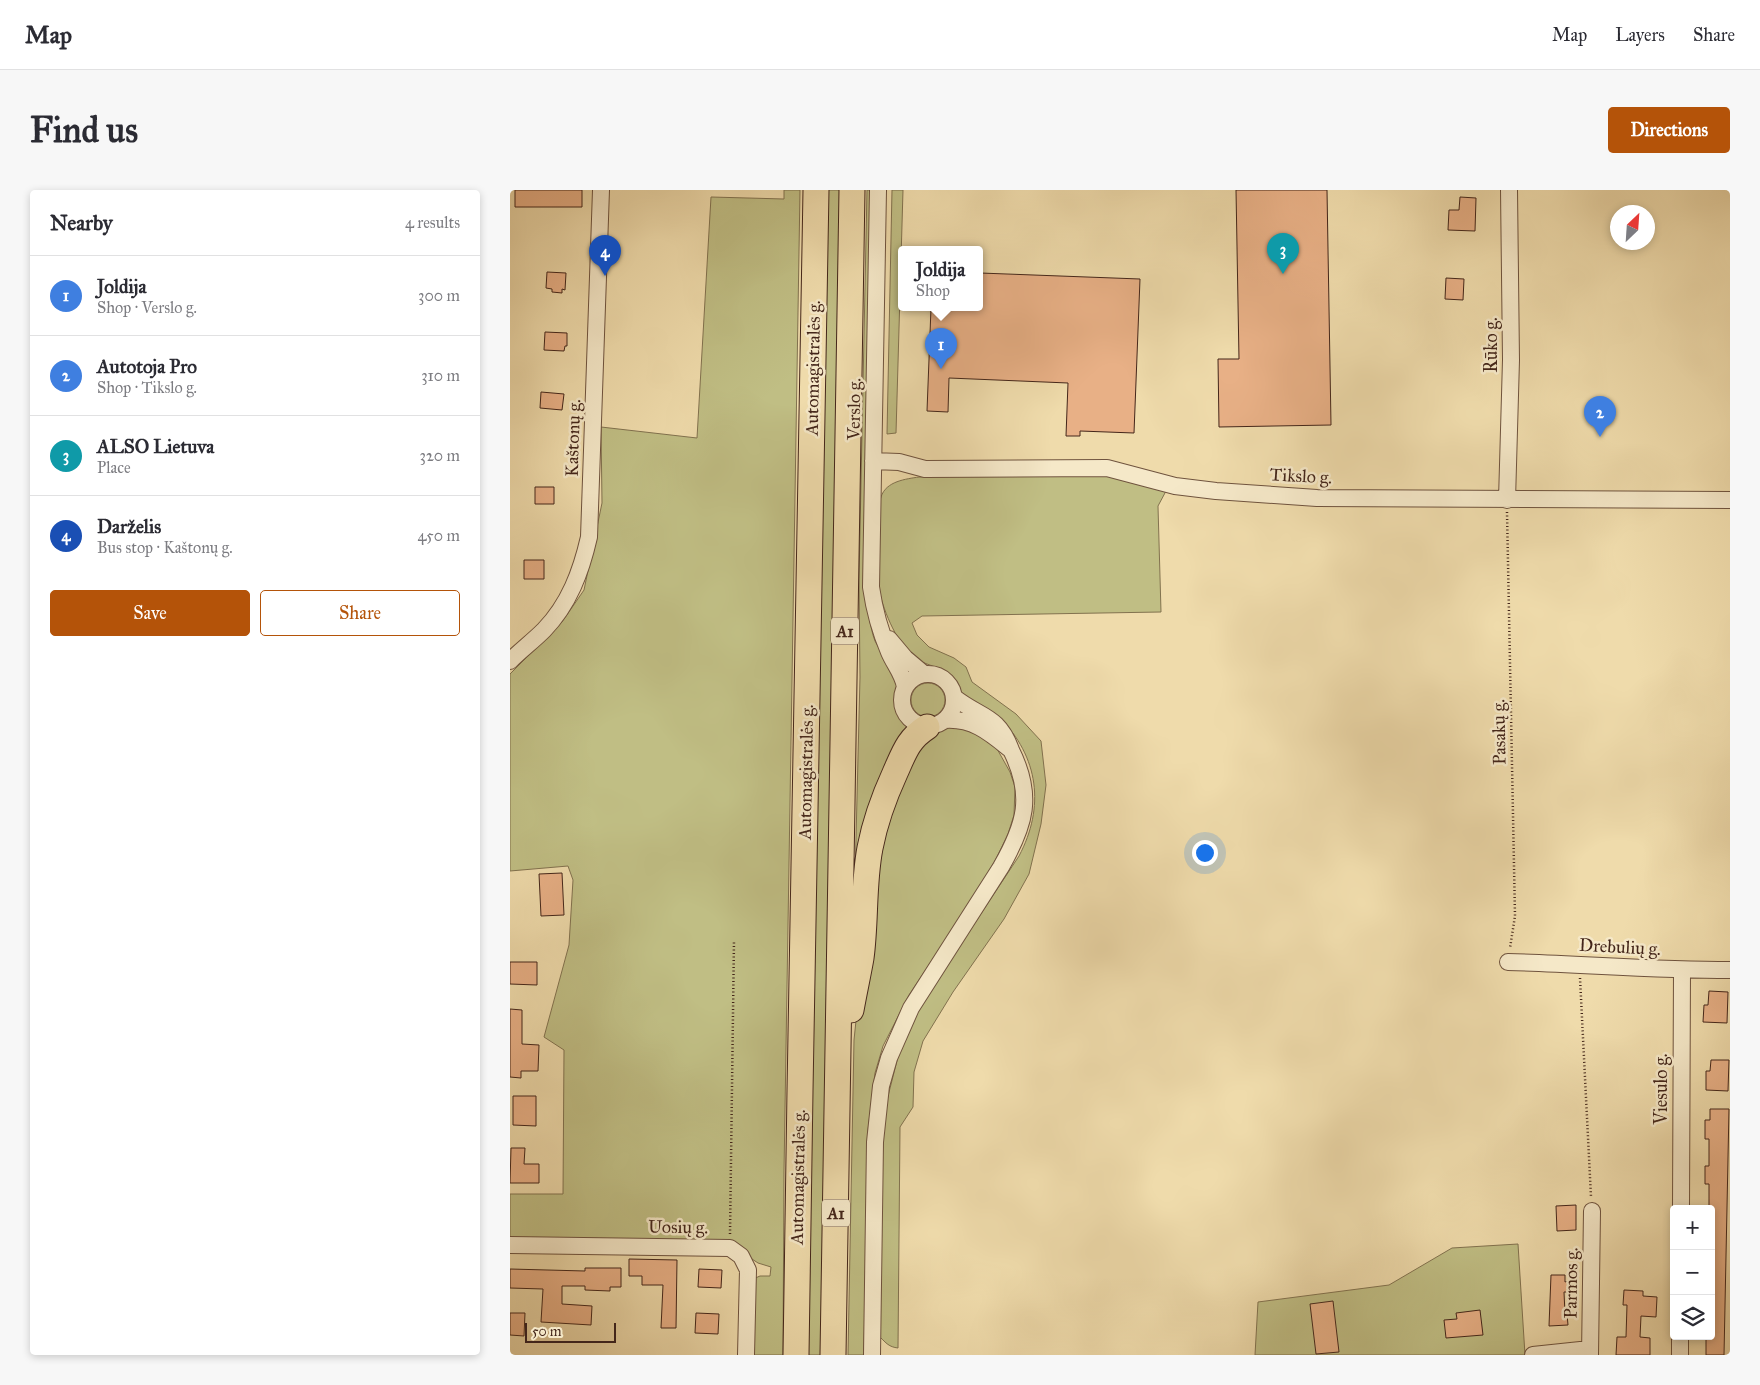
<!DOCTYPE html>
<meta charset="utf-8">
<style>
body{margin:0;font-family:"IM FELL Great Primer",serif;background:#f7f7f7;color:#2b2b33}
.controls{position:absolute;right:15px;bottom:15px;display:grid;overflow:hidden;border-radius:5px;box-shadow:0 2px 8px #0003}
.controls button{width:45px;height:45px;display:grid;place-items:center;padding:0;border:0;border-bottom:1px solid #e1e1e2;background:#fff;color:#2b2b33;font:25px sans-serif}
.compass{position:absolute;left:1100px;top:15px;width:45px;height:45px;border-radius:50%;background:#fff;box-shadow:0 2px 8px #0003;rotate:25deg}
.scale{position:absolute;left:15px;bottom:12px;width:91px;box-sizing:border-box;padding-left:5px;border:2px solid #44261a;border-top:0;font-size:14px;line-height:18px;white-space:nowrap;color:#44261a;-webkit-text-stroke:4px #f5e8c8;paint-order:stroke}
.you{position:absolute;left:694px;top:662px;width:18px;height:18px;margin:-12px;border:4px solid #fff;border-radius:50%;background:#1a73e8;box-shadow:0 0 0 8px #1a73e833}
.badge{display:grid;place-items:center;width:32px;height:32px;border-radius:50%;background:#b45309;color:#fff;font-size:16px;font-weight:700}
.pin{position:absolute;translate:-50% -41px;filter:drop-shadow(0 1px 2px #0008)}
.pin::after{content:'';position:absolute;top:26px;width:18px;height:15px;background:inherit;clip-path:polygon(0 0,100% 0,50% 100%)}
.popup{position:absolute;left:388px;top:56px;width:85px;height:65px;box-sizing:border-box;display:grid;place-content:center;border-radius:5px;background:#fff;filter:drop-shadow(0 1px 4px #0005);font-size:16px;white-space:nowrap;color:#7c7c81}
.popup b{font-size:19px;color:#2b2b33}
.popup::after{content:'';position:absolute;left:50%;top:100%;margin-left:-10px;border:10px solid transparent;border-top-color:#fff}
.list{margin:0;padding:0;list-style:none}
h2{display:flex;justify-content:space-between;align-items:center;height:65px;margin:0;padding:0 20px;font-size:21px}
h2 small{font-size:16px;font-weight:400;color:#7c7c81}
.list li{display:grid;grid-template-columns:32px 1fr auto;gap:15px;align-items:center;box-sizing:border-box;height:80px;padding:0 20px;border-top:1px solid #e1e1e2}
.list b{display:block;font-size:19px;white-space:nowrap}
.list p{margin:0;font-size:16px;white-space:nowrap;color:#7c7c81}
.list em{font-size:16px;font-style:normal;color:#7c7c81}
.actions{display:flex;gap:10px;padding:15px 20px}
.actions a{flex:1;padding:11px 0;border:1px solid #b45309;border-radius:5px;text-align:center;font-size:18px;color:#b45309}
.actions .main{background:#b45309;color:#fff}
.icon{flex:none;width:28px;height:28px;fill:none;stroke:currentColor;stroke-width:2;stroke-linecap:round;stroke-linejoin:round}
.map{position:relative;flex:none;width:1220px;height:1165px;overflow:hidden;border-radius:5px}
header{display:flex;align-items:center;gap:30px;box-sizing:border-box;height:70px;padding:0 25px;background:#fff;border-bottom:1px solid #e1e1e2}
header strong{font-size:24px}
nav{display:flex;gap:28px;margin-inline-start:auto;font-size:18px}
.intro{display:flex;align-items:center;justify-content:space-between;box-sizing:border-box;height:120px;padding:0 30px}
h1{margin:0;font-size:35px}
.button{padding:12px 22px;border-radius:5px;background:#b45309;color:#fff;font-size:18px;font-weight:700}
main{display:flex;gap:30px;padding:0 30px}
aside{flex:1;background:#fff;border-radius:5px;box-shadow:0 2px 8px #0003}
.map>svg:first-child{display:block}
</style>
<header>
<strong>Map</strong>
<nav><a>Map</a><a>Layers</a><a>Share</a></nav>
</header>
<div class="intro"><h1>Find us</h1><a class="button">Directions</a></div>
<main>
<aside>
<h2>Nearby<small>4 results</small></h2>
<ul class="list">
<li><span class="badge" style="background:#3f7fe0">1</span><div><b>Joldija</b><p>Shop · Verslo g.</p></div><em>300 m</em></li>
<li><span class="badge" style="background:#3f7fe0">2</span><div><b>Autotoja Pro</b><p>Shop · Tikslo g.</p></div><em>310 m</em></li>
<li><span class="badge" style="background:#0f9aa8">3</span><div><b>ALSO Lietuva</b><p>Place</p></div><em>320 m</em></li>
<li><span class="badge" style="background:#1a4fb4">4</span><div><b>Darželis</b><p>Bus stop · Kaštonų g.</p></div><em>450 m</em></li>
</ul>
<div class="actions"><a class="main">Save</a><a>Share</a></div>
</aside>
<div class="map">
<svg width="1220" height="1165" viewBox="0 0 1220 1165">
<rect width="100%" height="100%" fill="#efdbab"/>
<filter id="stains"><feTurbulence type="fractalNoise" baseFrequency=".004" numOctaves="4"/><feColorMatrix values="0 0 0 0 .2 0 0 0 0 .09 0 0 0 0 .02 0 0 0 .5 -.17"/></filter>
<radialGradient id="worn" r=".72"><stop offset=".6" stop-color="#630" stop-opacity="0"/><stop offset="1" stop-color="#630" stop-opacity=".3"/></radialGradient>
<!-- green -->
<path fill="#c0be84" stroke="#82724f" d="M274 0H290L274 981 273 1165H241L243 1089 250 1086H260L261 1077 248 1073 239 1067 0 1050V1004H53L54 860 34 847 59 755 63 690 58 676 0 681V484L52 432 74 400 92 313 91 237 187 248 201 7 274 9Z
M315 0H334L311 1165H295Z
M357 0H361L356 408C359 422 360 438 365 451 371 463 381 473 385 485 394 506 375 518 401 538L343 770 350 487 349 391Z
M382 0H393L386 243 377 244Z
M602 284 656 301 648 316 651 422 412 426 402 433 407 445 419 457 444 468 456 477 462 492 506 524 531 551 536 595 531 634 519 684 494 729 443 802 413 851 404 882 403 917 390 937 388 1158C379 1157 376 1153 370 1147L372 951 376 914 391 855 410 816 509 666C535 617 529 567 489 527 479 518 463 515 453 505 446 497 444 488 435 482 423 474 408 474 398 462 384 446 369 412 368 390 367 373 369 354 370 337 370 328 368 315 371 307 376 291 396 289 409 287Z
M401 510a17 17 0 1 1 34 0a17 17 0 1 1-34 0Z
M441 535 461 537 486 557 500 582 505 597 504 625 498 644 487 667 466 704 399 805 373 856 365 883 358 940 354 1165H338L344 850 362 677 403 557 425 539Z
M1008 1054 1015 1165H745L748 1112 879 1095 942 1058Z"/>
<!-- building -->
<path fill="#e8b086" stroke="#44261a" d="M5 0H72V17H5Z
M726 0H817L821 235 709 237 708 169H729Z
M950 7 966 8 965 41 938 40 939 20H949Z
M37 82 56 83 55 100 52 99V103L42 102V99L36 98Z
M470 83 630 89 624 243 570 241V246H556L558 193 439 188 438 222 417 221 421 118H470Z
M936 88 954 89 953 110 935 109Z
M35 142 57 143V156H55L54 161 34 160Z
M31 202 54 204 52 220 30 218Z
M25 297H44V314H25Z
M14 370H34V389H14Z
M52 683 54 725 31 726 29 684Z
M0 772H27V795L0 794Z
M1199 801 1218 802 1217 833 1193 832 1194 815H1198Z
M0 819 12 820V854L29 855 28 881H11V888L0 887Z
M1201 870H1219L1218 901 1196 900V881H1200Z
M3 906H26V936L3 935Z
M1200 919H1219L1214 1165H1196V1146H1201V1019H1199V994H1195V976H1199V949H1195V930H1200Z
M1 958H15L14 974H29V993H0Z
M1066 1015V1040L1047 1041 1046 1016Z
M119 1069 167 1070 166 1138H151L153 1095H132V1086H119Z
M75 1078H111V1097H100V1101L75 1100V1096H52V1114L82 1116 81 1135 31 1132 33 1099 0 1098V1079L75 1081Z
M189 1079 212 1080 211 1098 188 1097Z
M1041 1085H1055V1092L1058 1091 1059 1102H1054L1055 1124H1057L1058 1135 1039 1136Z
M1114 1100 1133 1101V1106L1147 1107 1146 1127 1131 1126 1130 1147 1140 1148V1165H1106L1107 1147H1116L1117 1115H1113Z
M823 1111 829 1162 806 1164 800 1114Z
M970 1120 973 1145 936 1148 934 1130 947 1129 946 1123Z
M0 1123H15L14 1146 0 1145Z
M186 1123 209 1124 208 1144 185 1143Z"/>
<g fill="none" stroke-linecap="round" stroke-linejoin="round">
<!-- minor casing -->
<g stroke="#6f533e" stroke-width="18">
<path id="minor" d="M368 0 361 397C364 418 370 441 379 462 384 474 393 484 395 497
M363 271 389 272 415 279 597 278 665 296 706 301 807 308 1220 310
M997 310 1001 170 999 0
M379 449 395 468 414 484
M0 471C11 460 23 451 34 440 59 414 71 382 79 347L91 0
M392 510a26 26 0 1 1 52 0a26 26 0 1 1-52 0Z
M435 530C463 528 480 543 501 560 488 524 470 528 444 507
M998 772C1072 774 1146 780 1220 780
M1171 1019 1172 780
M0 1055 220 1058 231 1066 238 1080 236 1165
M362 1165 365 952 371 896 379 868 401 818 491 677C515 635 524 606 501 560
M1023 1165 1080 1159
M1080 1165 1082 1021
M1170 1165V1146"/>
</g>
<!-- highway casing -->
<g stroke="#44261a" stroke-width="27">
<path id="highway" d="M341 820C344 803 348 785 351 768 356 732 353 694 360 658 365 632 374 607 385 583 394 563 398 549 417 537
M286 1165 290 901 306 0
M323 1165 342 0"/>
</g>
<!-- path -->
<path stroke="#44261a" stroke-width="2.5" stroke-dasharray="1 2.5" stroke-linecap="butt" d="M997 322 1005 726 1000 758
M1070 788 1081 1007
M220 1044 224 750"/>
<!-- minor -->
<use href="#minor" stroke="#f5e8c8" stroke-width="16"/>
<!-- highway -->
<use href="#highway" stroke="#efdbab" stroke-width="25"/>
</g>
<g text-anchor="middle" stroke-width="5" stroke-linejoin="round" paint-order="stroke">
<!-- shield labels -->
<g fill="#f5e8c8" stroke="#79604e" stroke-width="1">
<rect x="321" y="427.5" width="28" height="27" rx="4"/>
<rect x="312" y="1009.5" width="28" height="27" rx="4"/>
</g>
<g font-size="16" font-weight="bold" fill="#44261a">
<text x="335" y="447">A1</text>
<text x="326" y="1029">A1</text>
</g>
<!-- street labels -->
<g font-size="18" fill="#44261a" stroke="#f5e8c8">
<text transform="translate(981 155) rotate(-90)" y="6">Rūko g.</text>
<text transform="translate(303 178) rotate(-89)" y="6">Automagistralės g.</text>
<text transform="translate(344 219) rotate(-89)" y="6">Verslo g.</text>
<text transform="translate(63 248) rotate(-88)" y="6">Kaštonų g.</text>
<text transform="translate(791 286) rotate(3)" y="6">Tikslo g.</text>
<text transform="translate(989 542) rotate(-91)" y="6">Pasakų g.</text>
<text transform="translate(296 582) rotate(-89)" y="6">Automagistralės g.</text>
<text transform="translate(1110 757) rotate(3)" y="6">Drebulių g.</text>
<text transform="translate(1151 899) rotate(-90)" y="6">Viesulo g.</text>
<text transform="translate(288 987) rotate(-89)" y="6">Automagistralės g.</text>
<text transform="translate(168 1037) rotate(1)" y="6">Uosių g.</text>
<text transform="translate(1061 1093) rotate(-89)" y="6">Parmos g.</text>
</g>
</g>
<rect width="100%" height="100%" filter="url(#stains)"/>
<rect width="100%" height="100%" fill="url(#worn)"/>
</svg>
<div class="controls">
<button>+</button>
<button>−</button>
<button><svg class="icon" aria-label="layers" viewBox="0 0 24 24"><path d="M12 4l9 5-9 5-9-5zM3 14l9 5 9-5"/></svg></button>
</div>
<svg class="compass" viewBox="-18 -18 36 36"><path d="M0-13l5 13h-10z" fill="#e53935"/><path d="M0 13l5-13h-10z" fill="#7c7c81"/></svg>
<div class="scale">50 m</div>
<div class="you"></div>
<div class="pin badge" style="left:431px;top:179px;background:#3f7fe0">1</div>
<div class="popup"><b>Joldija</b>Shop</div>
<div class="pin badge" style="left:1090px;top:247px;background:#3f7fe0">2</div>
<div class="pin badge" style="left:773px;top:84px;background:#0f9aa8">3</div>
<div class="pin badge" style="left:95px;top:86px;background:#1a4fb4">4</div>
</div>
</main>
